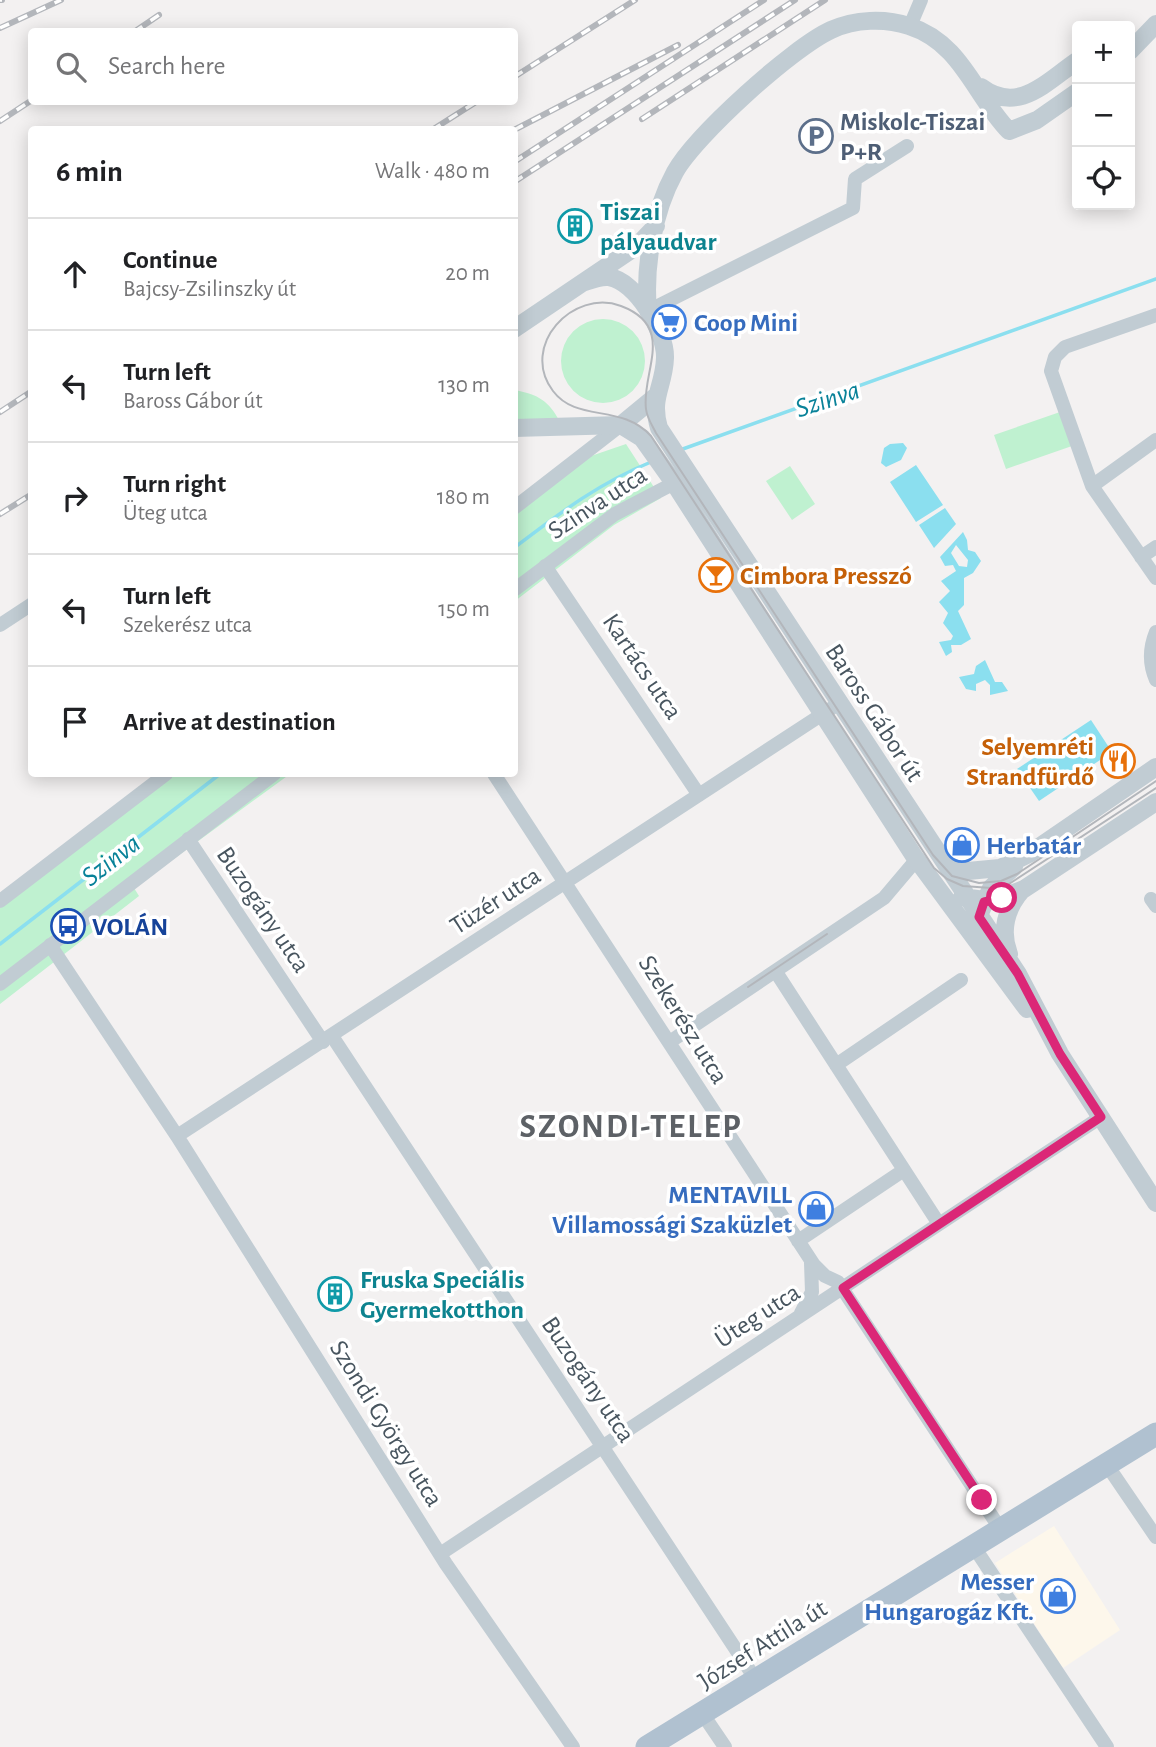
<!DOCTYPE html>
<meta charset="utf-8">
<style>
body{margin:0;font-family:"Alegreya Sans",sans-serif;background:#f6f6f6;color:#202124}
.controls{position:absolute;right:21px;top:21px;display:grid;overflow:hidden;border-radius:7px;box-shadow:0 4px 18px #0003}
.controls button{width:63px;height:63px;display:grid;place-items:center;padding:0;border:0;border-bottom:2px solid #e0e0e0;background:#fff;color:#202124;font:35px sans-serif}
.stop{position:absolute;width:21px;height:21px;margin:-16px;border:5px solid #db2777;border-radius:50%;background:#fff}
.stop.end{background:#db2777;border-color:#fff;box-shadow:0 2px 7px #0008}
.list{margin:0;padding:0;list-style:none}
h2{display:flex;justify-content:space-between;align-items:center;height:91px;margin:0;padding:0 28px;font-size:30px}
h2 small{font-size:23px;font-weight:400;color:#757577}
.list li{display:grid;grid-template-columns:46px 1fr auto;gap:21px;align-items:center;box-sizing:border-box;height:112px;padding:0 28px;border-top:2px solid #e0e0e0}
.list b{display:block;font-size:26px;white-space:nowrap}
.list p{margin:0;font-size:23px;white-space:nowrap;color:#757577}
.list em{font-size:23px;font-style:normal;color:#757577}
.icon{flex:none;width:38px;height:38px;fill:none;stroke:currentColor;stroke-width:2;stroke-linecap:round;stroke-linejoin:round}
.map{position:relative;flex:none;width:1156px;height:1747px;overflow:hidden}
.search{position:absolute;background:#fff;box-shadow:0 4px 18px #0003;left:28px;top:28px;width:490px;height:77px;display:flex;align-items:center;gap:18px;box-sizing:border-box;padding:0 24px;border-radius:7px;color:#757577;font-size:26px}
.panel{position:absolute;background:#fff;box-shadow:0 4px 18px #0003;left:28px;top:126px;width:490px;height:651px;border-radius:7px}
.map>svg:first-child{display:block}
</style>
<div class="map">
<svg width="1156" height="1747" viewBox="0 0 1156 1747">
<rect width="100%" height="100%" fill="#f3f1f1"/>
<!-- commercial -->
<path fill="#fdf7eb" d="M1054 1526 1120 1630 1063 1668 995 1563Z"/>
<!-- green -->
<path fill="#bff1d0" d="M561 361a42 42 0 1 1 84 0a42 42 0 1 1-84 0Z
M514 390C538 394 549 401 560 422L515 420Z
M1060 412 1072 446 1006 469 994 435Z
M626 444 661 498 614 525 515 601V514L591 456Z
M790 466 815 504 792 520 766 481Z
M176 774H290L134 888 139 896 0 1004V908Z"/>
<!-- water -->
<path fill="#8bdfef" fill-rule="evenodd" d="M903 443 907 448 901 460 886 467 881 463 884 448 890 444Z
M916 465 943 505 916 522 890 482Z
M945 508 956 524 934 548 919 525Z
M963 532 967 540 968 550 975 552 981 561 973 573 964 578V605L958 611 971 639 961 645H951L952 652 946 656 939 642 951 640 953 636 943 623 948 613 939 602 950 591 941 581 956 571 953 565 945 566 940 557ZM956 545 968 560 967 567 959 566 951 553Z
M985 660 995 682H1002L1008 691 990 695V685L985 680 976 684V691L966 689 959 677 974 674 976 666Z
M1091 720 1112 752 1039 801 1017 769Z"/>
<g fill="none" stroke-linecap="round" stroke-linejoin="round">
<!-- stream -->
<path stroke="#8bdfef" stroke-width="3.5" d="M680 450 1156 279
M514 548C560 513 597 484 651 462
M0 944 220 774"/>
<!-- minor -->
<path stroke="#c1ccd3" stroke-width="14" d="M910 26 921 0
M648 311 853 208 855 179 907 146
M1156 315 1065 347 1055 357 1051 371 1092 486 1156 578
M1092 486 1156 440
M514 508 621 425
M1141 557 1156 547
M545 566 699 795
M514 590 615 514 682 479
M0 625 32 604
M1156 632C1149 649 1149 664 1156 680
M494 774 814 1265 825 1276 838 1282 1001 1530
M188 839 323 1042
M1151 899 1156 906
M0 901 166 774
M50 945 177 1136 446 1564 573 1747
M776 972 939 1224
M0 984 274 774
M332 1036 756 1680
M671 1041 884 898 917 859
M836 1065 961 980
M177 1136 838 704
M798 1241 904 1170
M801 1313 812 1292 811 1263
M1107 1465 1156 1537
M974 1547 1107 1747
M440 1554 1101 1117
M702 1713 725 1747"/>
<!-- tertiary -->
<path stroke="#c1ccd3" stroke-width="18" d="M1130 51 1156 24
M981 87C1018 115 1046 82 1077 61
M582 283C591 280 599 276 609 277 636 281 666 332 665 358 664 387 650 397 659 428L1018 974 1060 1054 1156 1203
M648 311C644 267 653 212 675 172 696 135 792 48 831 30 855 19 885 18 909 26 962 43 974 95 1009 131L1037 120 1077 92
M514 329 637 246 656 226
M621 425 642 438 674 483 914 856 1027 1009
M514 428 621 425 655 397
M945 860 968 871 1000 868 1029 854 1156 767
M962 897 992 901 1024 889 1156 802
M981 911 991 888 1014 867
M1009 954C1000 931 1006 908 1022 890"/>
<!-- primary -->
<path stroke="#b0c1d0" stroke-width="23" d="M647 1747 1156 1434"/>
<!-- tram -->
<path stroke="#b3b6bb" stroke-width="2" d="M1156 781 1017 874 1001 881 979 883 952 876 933 855 656 433C652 425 647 418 646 409 641 372 677 327 621 306 573 288 519 346 553 391 577 423 621 403 651 436L934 868 947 879 963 886 991 888 1009 884 1156 788
M748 987 827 934"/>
<!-- rail casing -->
<g stroke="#b3b6bb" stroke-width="6">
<path id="rail" d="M0 0H2
M0 28 61 0
M134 32 159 15
M514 77 635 0
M642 119 825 0
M0 121 32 100
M432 130 476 102
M514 130 678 45
M514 162 764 0
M514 182 795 0
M0 412 32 391
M0 514 32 494"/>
</g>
<!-- rail -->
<use href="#rail" stroke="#fff" stroke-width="3.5" stroke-dasharray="10" stroke-linecap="butt"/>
</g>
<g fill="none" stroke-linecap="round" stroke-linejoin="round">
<!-- route -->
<path stroke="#db2777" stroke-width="9" d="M982 1500 843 1288 1101 1117 1060 1054 1018 974 979 917 984 902 1002 898"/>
</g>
<!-- icons -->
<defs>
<g id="parking-ring" transform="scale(1.75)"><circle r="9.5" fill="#fff" stroke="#5c6f8a" stroke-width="1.5"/><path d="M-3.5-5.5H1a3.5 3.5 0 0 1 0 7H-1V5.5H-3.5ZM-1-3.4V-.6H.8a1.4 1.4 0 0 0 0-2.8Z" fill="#5c6f8a"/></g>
<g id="building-ring" transform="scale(1.75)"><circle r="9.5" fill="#fff" stroke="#0f9aa8" stroke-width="1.5"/><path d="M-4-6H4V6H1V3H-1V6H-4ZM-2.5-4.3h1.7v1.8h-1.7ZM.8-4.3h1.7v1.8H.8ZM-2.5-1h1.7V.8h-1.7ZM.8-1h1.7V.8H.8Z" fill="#0f9aa8"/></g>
<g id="supermarket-ring" transform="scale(1.75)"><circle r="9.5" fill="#fff" stroke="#3f7fe0" stroke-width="1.5"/><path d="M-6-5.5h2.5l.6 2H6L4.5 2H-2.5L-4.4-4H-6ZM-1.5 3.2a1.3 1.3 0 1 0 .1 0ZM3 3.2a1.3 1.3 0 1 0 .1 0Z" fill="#3f7fe0"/></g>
<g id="bar-ring" transform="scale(1.75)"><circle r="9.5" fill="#fff" stroke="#e8710a" stroke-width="1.5"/><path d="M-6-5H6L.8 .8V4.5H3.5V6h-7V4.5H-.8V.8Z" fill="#e8710a"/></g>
<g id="restaurant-ring" transform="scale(1.75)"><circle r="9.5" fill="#fff" stroke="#e8710a" stroke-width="1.5"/><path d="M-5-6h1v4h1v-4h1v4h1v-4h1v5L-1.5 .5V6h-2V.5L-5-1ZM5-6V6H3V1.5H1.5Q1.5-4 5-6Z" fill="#e8710a"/></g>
<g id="shop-ring" transform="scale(1.75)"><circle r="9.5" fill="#fff" stroke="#3f7fe0" stroke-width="1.5"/><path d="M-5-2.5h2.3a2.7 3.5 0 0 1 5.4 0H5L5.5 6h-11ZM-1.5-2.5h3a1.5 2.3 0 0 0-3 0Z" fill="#3f7fe0"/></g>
<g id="bus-ring" transform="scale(1.75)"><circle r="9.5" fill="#fff" stroke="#1a4fb4" stroke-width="1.5"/><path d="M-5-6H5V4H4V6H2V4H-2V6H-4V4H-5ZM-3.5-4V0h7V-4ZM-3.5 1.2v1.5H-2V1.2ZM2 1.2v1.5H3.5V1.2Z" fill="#1a4fb4"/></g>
</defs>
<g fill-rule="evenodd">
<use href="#parking-ring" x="816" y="136"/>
<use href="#building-ring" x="575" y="226"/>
<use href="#supermarket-ring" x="669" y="322"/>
<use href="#bar-ring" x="716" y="575"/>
<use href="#restaurant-ring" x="1118" y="761"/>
<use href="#shop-ring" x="962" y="845"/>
<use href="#bus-ring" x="68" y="926"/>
<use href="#shop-ring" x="816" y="1209"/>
<use href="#building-ring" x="335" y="1294"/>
<use href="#shop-ring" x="1058" y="1596"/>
</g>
<g text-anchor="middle" stroke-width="7" stroke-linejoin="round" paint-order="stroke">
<!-- service labels -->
<g font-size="26" font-weight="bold" fill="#4e5e75" stroke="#fff" text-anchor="start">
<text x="840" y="130">Miskolc-Tiszai<tspan x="840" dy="30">P+R</tspan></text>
</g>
<!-- culture labels -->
<g font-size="26" font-weight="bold" fill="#0d838f" stroke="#fff" text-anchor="start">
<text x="600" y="220">Tiszai<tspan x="600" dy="30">pályaudvar</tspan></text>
<text x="360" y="1288">Fruska Speciális<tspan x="360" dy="30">Gyermekotthon</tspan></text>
</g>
<!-- shop labels -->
<g font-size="26" font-weight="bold" fill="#366cbe" stroke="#fff" text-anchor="start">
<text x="694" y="331">Coop Mini</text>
<text x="986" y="854">Herbatár</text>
<text x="792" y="1203" text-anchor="end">MENTAVILL<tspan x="792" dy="30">Villamossági Szaküzlet</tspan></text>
<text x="1034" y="1590" text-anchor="end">Messer<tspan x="1034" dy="30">Hungarogáz Kft.</tspan></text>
</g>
<!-- street labels -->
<g font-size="26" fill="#48555f" stroke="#fff">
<text transform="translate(597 502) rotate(-33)" y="9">Szinva utca</text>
<text transform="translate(643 666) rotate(56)" y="9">Kartács utca</text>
<text transform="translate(875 712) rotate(57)" y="9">Baross Gábor út</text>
<text transform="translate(495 900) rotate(-33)" y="9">Tüzér utca</text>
<text transform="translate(264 909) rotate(56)" y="9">Buzogány utca</text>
<text transform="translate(684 1019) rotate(58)" y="9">Szekerész utca</text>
<text transform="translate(757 1315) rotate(-33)" y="9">Üteg utca</text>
<text transform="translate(589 1379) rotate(56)" y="9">Buzogány utca</text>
<text transform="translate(387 1423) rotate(58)" y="9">Szondi György utca</text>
<text transform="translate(762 1644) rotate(-32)" y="9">József Attila út</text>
</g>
<!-- food labels -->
<g font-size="26" font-weight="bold" fill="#c56008" stroke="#fff" text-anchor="start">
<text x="740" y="584">Cimbora Presszó</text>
<text x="1094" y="755" text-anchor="end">Selyemréti<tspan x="1094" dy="30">Strandfürdő</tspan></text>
</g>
<!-- transit labels -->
<g font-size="26" font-weight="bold" fill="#164399" stroke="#fff" text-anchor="start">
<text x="92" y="935">VOLÁN</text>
</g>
<!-- water labels -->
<g font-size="28" font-style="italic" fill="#098299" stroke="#fff">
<text transform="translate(827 398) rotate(-18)" y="10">Szinva</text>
<text transform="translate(110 859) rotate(-38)" y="10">Szinva</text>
</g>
<!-- district labels -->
<g font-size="33" font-weight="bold" letter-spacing="2" fill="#5d6166" stroke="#fff">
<text x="631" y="1137">SZONDI-TELEP</text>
</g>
</g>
</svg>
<div class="controls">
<button>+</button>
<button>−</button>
<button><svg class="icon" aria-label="locate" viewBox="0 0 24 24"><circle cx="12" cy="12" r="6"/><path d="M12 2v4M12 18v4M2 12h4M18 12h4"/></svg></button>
</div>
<div class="stop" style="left:1002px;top:898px"></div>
<div class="stop end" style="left:982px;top:1500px"></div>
<div class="search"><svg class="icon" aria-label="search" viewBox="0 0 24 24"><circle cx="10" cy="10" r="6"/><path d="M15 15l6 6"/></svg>Search here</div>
<section class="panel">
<h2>6 min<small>Walk · 480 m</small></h2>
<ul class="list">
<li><svg class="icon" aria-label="ahead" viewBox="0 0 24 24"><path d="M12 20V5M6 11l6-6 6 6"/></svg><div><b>Continue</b><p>Bajcsy-Zsilinszky út</p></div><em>20 m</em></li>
<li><svg class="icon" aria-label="left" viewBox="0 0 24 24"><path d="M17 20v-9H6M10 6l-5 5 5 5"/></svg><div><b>Turn left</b><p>Baross Gábor út</p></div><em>130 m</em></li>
<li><svg class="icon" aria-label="right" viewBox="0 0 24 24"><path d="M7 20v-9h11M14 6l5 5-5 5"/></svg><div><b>Turn right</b><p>Üteg utca</p></div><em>180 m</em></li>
<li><svg class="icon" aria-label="left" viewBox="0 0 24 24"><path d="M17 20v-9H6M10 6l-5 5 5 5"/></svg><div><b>Turn left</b><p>Szekerész utca</p></div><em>150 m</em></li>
<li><svg class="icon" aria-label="arrive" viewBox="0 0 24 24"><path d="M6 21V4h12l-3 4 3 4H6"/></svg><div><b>Arrive at destination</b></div></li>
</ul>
</section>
</div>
